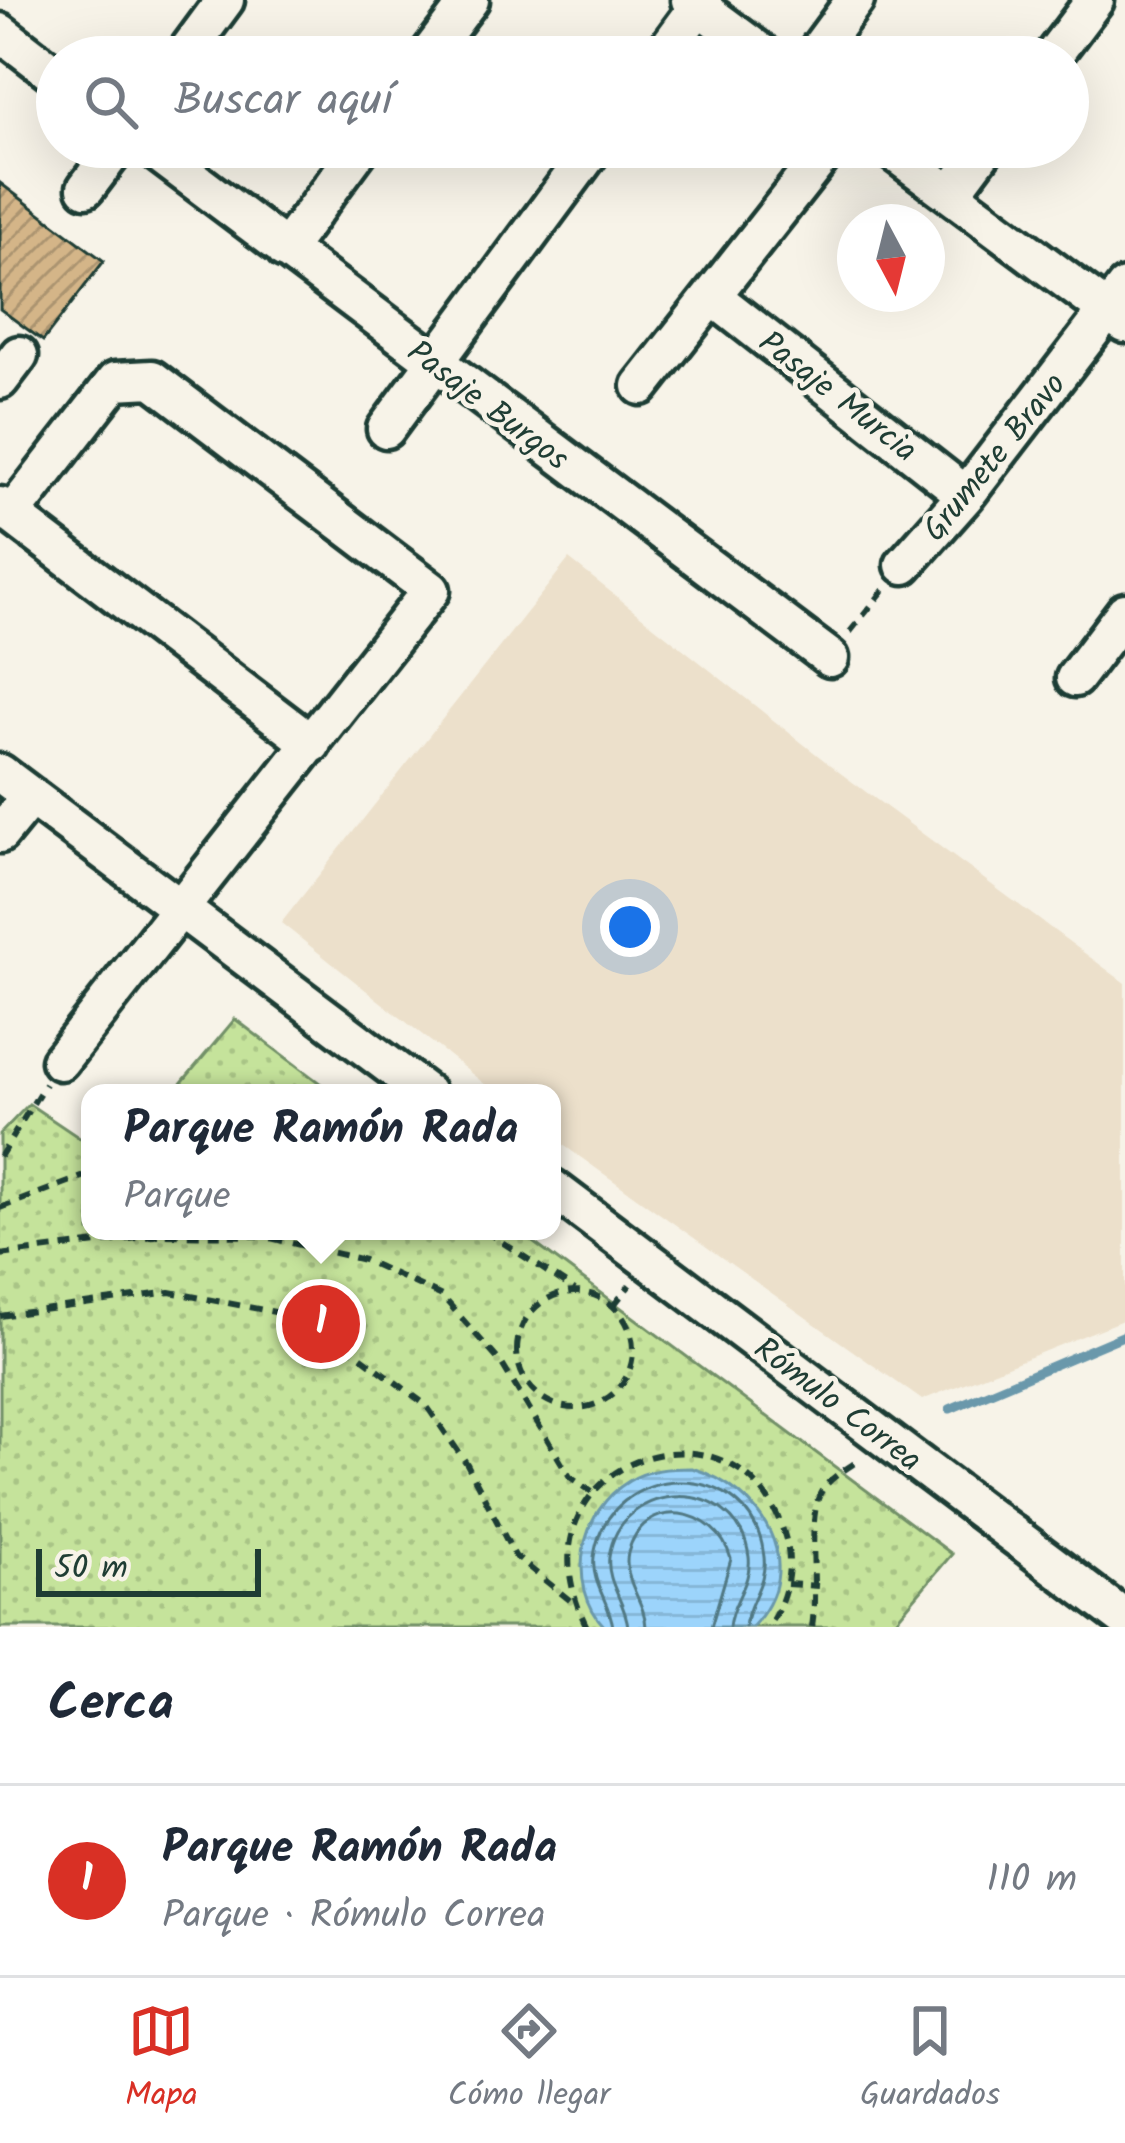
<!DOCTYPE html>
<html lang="es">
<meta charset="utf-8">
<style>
body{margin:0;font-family:Kalam,sans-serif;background:#f2f2f3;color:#1f2937}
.compass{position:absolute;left:837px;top:204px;width:108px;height:108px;border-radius:50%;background:#fff;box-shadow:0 12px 48px #0002;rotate:173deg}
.scale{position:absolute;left:36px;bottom:30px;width:225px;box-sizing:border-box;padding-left:12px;border:6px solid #1f3d34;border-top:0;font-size:33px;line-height:42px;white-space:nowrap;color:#1f3d34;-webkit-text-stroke:9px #f7f3e8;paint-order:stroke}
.you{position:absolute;left:630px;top:927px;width:42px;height:42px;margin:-30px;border:9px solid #fff;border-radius:50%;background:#1a73e8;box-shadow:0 0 0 18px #1a73e833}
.badge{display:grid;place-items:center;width:78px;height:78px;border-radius:50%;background:#d93025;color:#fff;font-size:39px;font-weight:700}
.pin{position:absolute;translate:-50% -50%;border:6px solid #fff;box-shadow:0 3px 12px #0006}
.popup{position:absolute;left:81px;top:1084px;width:480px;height:156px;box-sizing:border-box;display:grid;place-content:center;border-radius:24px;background:#fff;filter:drop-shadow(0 3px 9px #0005);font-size:39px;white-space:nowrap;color:#747a83}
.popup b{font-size:45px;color:#1f2937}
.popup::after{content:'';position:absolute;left:50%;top:100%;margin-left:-24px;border:24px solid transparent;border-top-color:#fff}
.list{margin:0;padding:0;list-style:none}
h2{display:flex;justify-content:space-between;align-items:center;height:156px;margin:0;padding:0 48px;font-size:51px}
h2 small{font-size:39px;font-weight:400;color:#747a83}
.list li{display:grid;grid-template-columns:78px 1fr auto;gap:36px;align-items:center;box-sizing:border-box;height:192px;padding:0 48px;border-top:3px solid #e0e1e3}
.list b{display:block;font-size:45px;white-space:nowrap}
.list p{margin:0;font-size:39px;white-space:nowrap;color:#747a83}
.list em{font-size:39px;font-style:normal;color:#747a83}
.icon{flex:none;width:66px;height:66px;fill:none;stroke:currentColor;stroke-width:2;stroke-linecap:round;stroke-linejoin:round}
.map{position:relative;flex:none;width:1125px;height:1627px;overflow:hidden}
.search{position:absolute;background:#fff;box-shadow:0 12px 48px #0002;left:36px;right:36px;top:36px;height:132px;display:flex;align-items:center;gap:30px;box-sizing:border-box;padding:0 42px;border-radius:66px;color:#747a83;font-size:45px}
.sheet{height:348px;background:#fff}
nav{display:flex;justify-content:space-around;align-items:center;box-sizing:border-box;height:168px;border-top:3px solid #e0e1e3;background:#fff;font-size:33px;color:#747a83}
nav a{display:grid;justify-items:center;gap:6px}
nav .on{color:#d93025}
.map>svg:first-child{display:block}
</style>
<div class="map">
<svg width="1125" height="1627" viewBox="0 0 1125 1627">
<defs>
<pattern id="park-dots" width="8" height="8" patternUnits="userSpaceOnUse" patternTransform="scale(3)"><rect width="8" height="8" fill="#c5e39b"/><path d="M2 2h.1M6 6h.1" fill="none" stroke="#a9c486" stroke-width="1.8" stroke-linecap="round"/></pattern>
<pattern id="water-rules" width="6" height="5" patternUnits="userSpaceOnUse" patternTransform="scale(3)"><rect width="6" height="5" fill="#9cd4fb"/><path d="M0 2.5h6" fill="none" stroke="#86b7d8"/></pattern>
<pattern id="building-hatch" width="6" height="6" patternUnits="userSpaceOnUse" patternTransform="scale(3)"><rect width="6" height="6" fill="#d4b588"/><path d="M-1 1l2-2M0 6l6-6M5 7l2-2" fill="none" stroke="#ab9470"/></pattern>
</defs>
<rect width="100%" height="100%" fill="#f7f3e8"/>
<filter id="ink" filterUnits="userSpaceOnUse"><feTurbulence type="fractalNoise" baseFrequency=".00833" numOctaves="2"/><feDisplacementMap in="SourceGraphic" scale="24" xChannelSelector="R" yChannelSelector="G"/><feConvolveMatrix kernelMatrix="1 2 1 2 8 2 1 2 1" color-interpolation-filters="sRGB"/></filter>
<g filter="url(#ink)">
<!-- built -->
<path fill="#ece0cb" d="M569 559 839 772 1125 983V1319L922 1400 552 1137V1093H496L281 923Z"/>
<!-- park -->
<path fill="url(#park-dots)" stroke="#729068" stroke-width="3" d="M235 1019 333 1093H173Z
M29 1104 90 1145V1231H518L952 1554 890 1627H0V1134Z"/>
<!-- water -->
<path fill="url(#water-rules)" stroke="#6a98ab" stroke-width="3" d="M692 1468C761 1489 811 1565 752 1627H605C565 1585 580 1510 629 1481 648 1469 670 1468 692 1468Z"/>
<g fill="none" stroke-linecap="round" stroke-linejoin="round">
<!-- shore -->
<path stroke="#517984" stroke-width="3" d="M613 1627C610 1602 591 1584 594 1557 607 1458 754 1456 764 1557 767 1584 747 1603 745 1627
M628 1627C626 1602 606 1584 609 1557 620 1477 739 1476 749 1557 752 1584 731 1602 729 1627
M646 1627C645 1600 622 1581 628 1553 643 1493 717 1507 731 1559L711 1627"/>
<!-- stream -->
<path stroke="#6a98ab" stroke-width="9" d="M950 1409 1125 1335"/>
</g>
<!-- building -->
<path fill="url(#building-hatch)" stroke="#1f3d34" stroke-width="3" d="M0 183 104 261 43 341 0 309Z"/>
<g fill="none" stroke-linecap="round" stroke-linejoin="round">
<!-- minor casing -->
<g stroke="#1f3d34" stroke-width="45">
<path id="minor" d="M690 0 767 57
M0 32 57 76
M183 57 225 0
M427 57 470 0
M661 57 703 0
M813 57 855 0
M1052 57 1095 0
M150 147 830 658
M887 147 1125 324
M86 188 117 147
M951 194 986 147
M285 250 361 147
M712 296 966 495
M0 380 19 355
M641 386 829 147
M386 429 594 147
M0 506 312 744
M11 515 115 381 152 379 431 590 60 1061
M904 565 966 495 1125 288
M1075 678 1125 612
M0 773 426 1093
M0 834 31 796
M552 1188 1125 1619"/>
</g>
<!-- path -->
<path stroke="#1f3d34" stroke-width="6" stroke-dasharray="12 9" stroke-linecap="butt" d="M850 632 887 586
M0 1157 45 1084
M0 1208 90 1174
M485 1231 575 1290
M0 1255 162 1235 262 1236 364 1260 442 1296 502 1364 570 1477 592 1492
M517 1350a58 58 0 1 1 116 0a58 58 0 1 1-116 0Z
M613 1306 630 1285
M0 1316 170 1292 311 1319 426 1405 467 1464 515 1556 577 1606
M787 1584 818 1586
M587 1627C503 1462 742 1377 786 1540 794 1568 785 1605 767 1627
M812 1627C818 1590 808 1529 818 1499 824 1480 845 1470 861 1459"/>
<!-- minor -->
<use href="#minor" stroke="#f7f3e8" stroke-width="36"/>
</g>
</g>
<g text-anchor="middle" stroke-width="10" stroke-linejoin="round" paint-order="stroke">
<!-- street labels -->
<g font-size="33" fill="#1f3d34" stroke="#f7f3e8">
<text transform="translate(839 395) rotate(38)" y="12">Pasaje Murcia</text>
<text transform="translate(489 404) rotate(37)" y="12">Pasaje Burgos</text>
<text transform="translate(993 456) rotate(-51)" y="12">Grumete Bravo</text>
<text transform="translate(839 1403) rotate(37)" y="12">Rómulo Correa</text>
</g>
</g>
</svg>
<svg class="compass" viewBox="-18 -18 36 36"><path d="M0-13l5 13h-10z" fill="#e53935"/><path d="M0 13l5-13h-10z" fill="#747a83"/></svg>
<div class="scale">50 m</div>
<div class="you"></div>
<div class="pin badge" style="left:321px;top:1324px">1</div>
<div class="popup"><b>Parque Ramón Rada</b>Parque</div>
<div class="search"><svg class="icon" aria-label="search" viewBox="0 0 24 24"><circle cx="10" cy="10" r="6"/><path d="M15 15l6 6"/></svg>Buscar aquí</div>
</div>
<section class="sheet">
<h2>Cerca<small></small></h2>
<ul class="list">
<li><span class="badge">1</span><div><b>Parque Ramón Rada</b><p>Parque · Rómulo Correa</p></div><em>110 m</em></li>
</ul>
</section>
<nav>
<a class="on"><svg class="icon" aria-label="map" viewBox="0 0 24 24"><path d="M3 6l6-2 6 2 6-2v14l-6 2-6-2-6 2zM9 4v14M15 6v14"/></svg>Mapa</a>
<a><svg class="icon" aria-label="directions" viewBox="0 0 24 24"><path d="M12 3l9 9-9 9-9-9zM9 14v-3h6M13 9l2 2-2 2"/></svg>Cómo llegar</a>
<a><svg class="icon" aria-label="saved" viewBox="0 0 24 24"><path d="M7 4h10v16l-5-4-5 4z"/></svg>Guardados</a>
</nav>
